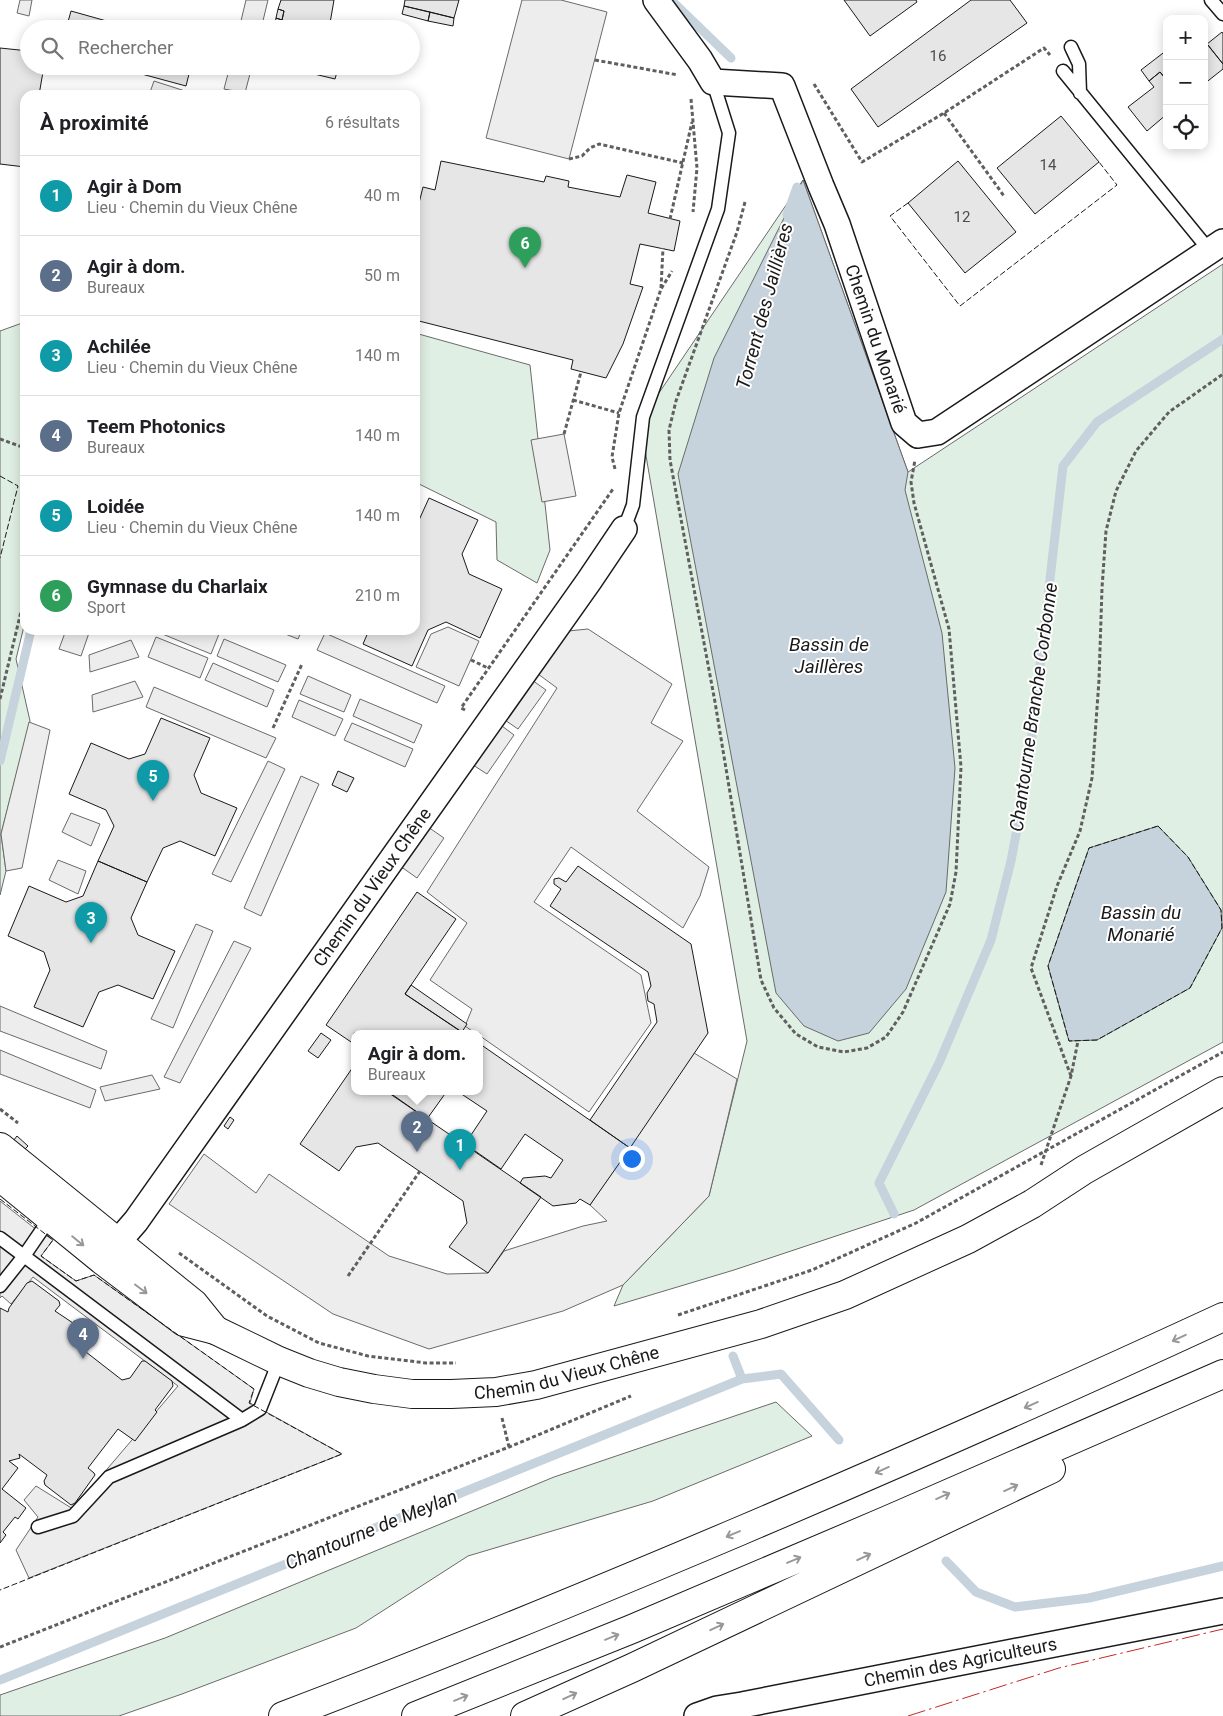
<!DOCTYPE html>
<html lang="fr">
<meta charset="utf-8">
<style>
body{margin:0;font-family:Roboto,sans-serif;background:#f6f6f6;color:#202124}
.controls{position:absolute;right:15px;top:15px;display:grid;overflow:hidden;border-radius:10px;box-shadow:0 2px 12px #0003}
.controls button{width:45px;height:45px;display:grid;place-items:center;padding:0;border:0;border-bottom:1px solid #e0e0e0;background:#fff;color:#202124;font:25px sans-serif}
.you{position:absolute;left:631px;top:1158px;width:18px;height:18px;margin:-12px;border:4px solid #fff;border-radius:50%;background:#1a73e8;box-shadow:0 0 0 8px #1a73e833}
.badge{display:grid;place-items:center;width:32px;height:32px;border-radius:50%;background:#c62828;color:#fff;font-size:16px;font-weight:700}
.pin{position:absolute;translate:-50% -41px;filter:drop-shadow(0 1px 2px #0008)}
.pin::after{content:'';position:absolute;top:26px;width:18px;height:15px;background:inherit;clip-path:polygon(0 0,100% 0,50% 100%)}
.popup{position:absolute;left:351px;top:1030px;width:132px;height:65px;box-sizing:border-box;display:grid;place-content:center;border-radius:10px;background:#fff;filter:drop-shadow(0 1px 4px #0005);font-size:16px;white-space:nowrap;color:#757577}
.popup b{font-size:19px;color:#202124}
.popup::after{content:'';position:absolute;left:50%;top:100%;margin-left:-10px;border:10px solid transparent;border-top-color:#fff}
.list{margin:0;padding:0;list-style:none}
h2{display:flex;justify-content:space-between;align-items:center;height:65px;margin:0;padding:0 20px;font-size:21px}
h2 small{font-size:16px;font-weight:400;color:#757577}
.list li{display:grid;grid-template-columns:32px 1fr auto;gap:15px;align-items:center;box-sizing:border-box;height:80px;padding:0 20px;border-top:1px solid #e0e0e0}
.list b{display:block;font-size:19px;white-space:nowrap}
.list p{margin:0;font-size:16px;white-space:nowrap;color:#757577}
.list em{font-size:16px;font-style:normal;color:#757577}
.icon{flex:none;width:28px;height:28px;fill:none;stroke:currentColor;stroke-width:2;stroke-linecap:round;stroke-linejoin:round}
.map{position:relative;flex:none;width:1223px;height:1716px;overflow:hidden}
.search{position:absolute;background:#fff;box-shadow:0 2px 12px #0003;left:20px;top:20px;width:400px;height:55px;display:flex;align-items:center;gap:12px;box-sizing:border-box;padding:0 18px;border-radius:28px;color:#757577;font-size:19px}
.panel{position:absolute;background:#fff;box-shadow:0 2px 12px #0003;left:20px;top:90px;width:400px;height:545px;border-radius:15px}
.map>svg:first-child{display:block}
</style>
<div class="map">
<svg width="1223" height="1716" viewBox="0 0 1223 1716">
<rect width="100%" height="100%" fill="#fff"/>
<!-- green -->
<path fill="#e0efe3" stroke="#6a6a6a" d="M803 180 908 472 1223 264V1042L914 1210 734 1270 614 1306 623 1285 709 1196 747 1041 640 421Z
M25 322V622L16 659 30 721 1 834 6 871 0 895V331Z
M415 333 530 365 550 550 537 583 497 560 496 522 415 482Z
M776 1402 812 1436 653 1501 468 1556 356 1628 182 1694 119 1716H0V1695L165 1638 554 1477Z"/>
<!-- parking -->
<path fill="#ededed" stroke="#6a6a6a" d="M20 0H32L29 16 17 13Z
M246 0H268L261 29H239Z
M522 0H561L607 12 569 159 486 138Z
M230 66H252L245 93 224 89Z
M154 81 185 91 184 95H149Z
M564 434 576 496 542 502 531 440Z
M448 627 479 641 459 686 416 667 431 634Z
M588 629 672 684 651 723 683 741 637 811 709 867 700 896 683 928 571 847 534 902 641 975 651 1023 589 1112 480 1036V1033H475L465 1026 472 1009 430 980 467 923 427 892 557 688 538 674 568 631Z
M66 630H90L81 656 59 649Z
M161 630H209L219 634 211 654 160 633Z
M275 630H302L298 639Z
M325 633 445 686 437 703 317 650Z
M156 637 208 658 200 678 148 657Z
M224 639 286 665 278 682 217 656Z
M131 640 139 657 90 672 89 655Z
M213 663 274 690 267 707 205 680Z
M308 676 351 695 344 712 300 694Z
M529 678 546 690 518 729 502 718Z
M135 681 143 697 93 712 92 695Z
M154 687 276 738 266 758 146 707Z
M360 699 422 725 414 743 353 716Z
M299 700 343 719 335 736 292 717Z
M29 722 50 730 22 868 6 871 1 834Z
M352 723 413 749 405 767 344 740Z
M498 723 514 735 487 774 470 763Z
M268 761 285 769 231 882 212 874Z
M301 776 319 784 261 916 244 908Z
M71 813 100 824 91 846 62 832Z
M428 827 444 838 417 878 400 866Z
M58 860 86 871 78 894 49 880Z
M196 924 213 931 173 1028 151 1019Z
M234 941 251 948 180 1083 164 1077Z
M0 1006 107 1051 101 1069 0 1031Z
M0 1050 96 1090 90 1108 0 1074Z
M694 1053 737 1079 709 1196 623 1285 563 1311 429 1349 333 1314 169 1204 204 1154 256 1193 269 1174 389 1256 447 1274 488 1273 504 1251 583 1226 607 1221 590 1205Z
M152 1075 160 1089 105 1101 100 1087Z
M0 1201 33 1227 53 1240 41 1256 76 1281 94 1275 254 1389 250 1403 342 1454 29 1578 16 1550 38 1517 24 1500 36 1486 73 1509 178 1386 33 1277 11 1304 2 1296 0 1298Z"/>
<!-- water -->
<path fill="#c6d2dc" stroke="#6a6a6a" d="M803 180 908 472 905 490 942 633 955 768 946 892 906 989 869 1033 838 1041 804 1026 776 993 678 474 714 358Z
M1158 826 1188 857 1221 910 1222 928 1190 988 1097 1040 1069 1041 1048 966 1089 848Z"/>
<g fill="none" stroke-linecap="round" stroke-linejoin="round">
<!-- stream -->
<path stroke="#c6d2dc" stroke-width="9" d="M671 0 731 58
M787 215 797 187
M0 761 31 630
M894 1214 879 1183 939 1063 991 940 1011 861 1028 770 1063 466 1097 422 1223 339
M733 1356 742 1379
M946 1561 976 1592 1015 1607 1089 1598 1223 1566
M0 1680 742 1379 781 1374 839 1440"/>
</g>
<!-- building -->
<path fill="#e6e6e6" stroke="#1a1a1a" d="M281 0H334L329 29H274L276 18 282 20 284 11 278 9Z
M405 0H459L454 18 404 6Z
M844 0H916L917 2 870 36Z
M971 0H1010L1027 23 878 127 851 89Z
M404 6 430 12 428 21 402 14Z
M278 9 284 11 282 20 276 18Z
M71 11 135 29H66Z
M430 12 454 18 453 26 428 21Z
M1222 32 1223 34V64L1207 44Z
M1204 40 1223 64V69L1204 84Z
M0 48 29 51V66H44L39 95H25V167L0 164Z
M1167 50V77L1165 78 1160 72 1149 81 1141 70Z
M112 66H191L186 86Z
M338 66 337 72 312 67 310 73 286 67Z
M312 67 337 72 335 79 310 73Z
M1160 72 1165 78 1167 77V114L1147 131 1128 107 1154 87 1149 81Z
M1061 116 1099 162 1035 214 997 168Z
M441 161 544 182 546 176 569 181 568 187 620 197 627 175 656 182 648 213 680 221 674 251 640 244 630 284 643 287 623 344 606 378 571 369 573 360 415 320V219L423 187 435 190Z
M958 161 1016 232 965 273 908 203Z
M429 498 478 520 462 554 469 574 502 589 480 638 446 622 428 630 412 666 363 644 369 630H415V529Z
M161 718 210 738 194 775 201 793 237 808 215 856 180 841 163 848 147 882 98 861 114 826 106 810 69 794 91 743 129 759 145 754Z
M338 771 354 778 347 792 332 785Z
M98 861 147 882 131 918 138 935 175 951 153 999 118 985 99 992 83 1027 34 1007 50 970 44 952 8 936 29 886 66 902 83 896Z
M578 866 691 944 708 1033 630 1148 590 1120 657 1022 654 1004 648 1001 647 993 651 986 648 972 550 906 561 889 554 884V879L559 878 566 882Z
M417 892 456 919 405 994 463 1033H354V1044L326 1025Z
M411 985 467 1024 462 1032 405 994Z
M321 1033 331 1040 318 1058 308 1051Z
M480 1044 630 1148 590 1205 580 1199 576 1203 553 1206 520 1183 523 1178 545 1176 551 1178 563 1160 525 1134 501 1169 465 1144 487 1111 457 1091H480Z
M353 1067 354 1069V1091H386L541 1197 488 1273 449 1247 467 1223 463 1201 378 1143 356 1147 339 1171 300 1144Z
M392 1091H447L427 1119 390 1093Z
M230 1117 234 1120 228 1129 224 1126Z
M17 1136 28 1146 24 1150 13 1141Z
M32 1281 59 1301 60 1305 55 1311 73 1323 74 1321H83L86 1329 84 1332 89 1336 91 1346 86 1352 122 1380 130 1378 142 1361H145L172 1381 173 1386 155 1410 157 1412 135 1441 118 1429 88 1468 94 1473 95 1475 75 1503 71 1505 45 1485 44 1481 47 1475 19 1454 20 1458 9 1461 18 1468 2 1489 26 1508 18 1519 15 1517 3 1532 6 1535 0 1543V1308L8 1312 9 1308 27 1283Z"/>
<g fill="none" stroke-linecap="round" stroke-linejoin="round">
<!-- lane casing -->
<g stroke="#1a1a1a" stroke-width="15">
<path id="lane" d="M1211 0 1223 14
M1071 47 1079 64 1080 93
M1063 71 1209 250
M624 529 633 505 643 417 718 209 729 133 713 82
M0 1238 242 1420
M0 1286 24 1256 50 1218
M38 1527 73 1516 109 1477 242 1420 260 1409 279 1361"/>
</g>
<!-- street casing -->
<g stroke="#1a1a1a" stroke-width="28">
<g id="street">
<path id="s1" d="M656 0 700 60 713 82 782 86 821 186 837 224 904 423 918 435 937 432 1223 242"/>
<path id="s2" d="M104 1258 136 1221 589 581 624 529"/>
<path id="s3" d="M697 1716 717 1709 742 1705 1223 1611"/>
</g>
</g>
<!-- secondary casing -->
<g stroke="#1a1a1a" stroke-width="30">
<g id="secondary">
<path d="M0 1147 194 1304 215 1330"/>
<path id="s4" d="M0 1177 102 1260 184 1322 215 1330 279 1361 309 1373 339 1382 374 1389 412 1394H451L496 1392 536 1385 761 1324 845 1295 968 1239 1032 1204 1084 1170 1223 1091"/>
</g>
</g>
<!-- highway casing -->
<g stroke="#1a1a1a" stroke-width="30">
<path id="highway" d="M283 1716C437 1658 589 1595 740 1531 902 1462 1063 1391 1223 1317
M416 1716 632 1629 888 1520 1223 1374
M525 1716 632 1668 1051 1469"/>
</g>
<!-- path -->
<path stroke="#5f5f5f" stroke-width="3" stroke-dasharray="4 2.5" stroke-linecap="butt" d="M595 60 678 75
M814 84 862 162 944 113 1044 48 1050 55
M691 99 697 168 693 212
M944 113 1004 196
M569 159 582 156 590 148 599 144 683 163
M745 202 737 232 676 401 669 430 670 460 715 702 761 980 774 1008 796 1034 818 1047 844 1052 867 1048 886 1037 903 1012 950 904 956 872 961 767 949 629 914 503 911 482 915 460
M670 219 692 122
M661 288 663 248
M573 400 619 413
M564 434 581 372
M0 439 25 448
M615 469 612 457 619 413 661 289 672 271
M471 660 488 668
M0 699 25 595
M465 710 461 708 613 489
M273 728 302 664
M1071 1076 1031 968 1057 886 1080 831 1092 778 1099 680 1102 588 1106 531 1116 491 1136 451 1169 412 1223 374
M0 1109 18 1123
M1041 1165 1071 1076 1078 1041
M179 1253 267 1316 319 1343 368 1356 426 1363H456
M348 1276 420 1171
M678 1315 812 1270 916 1223 1223 1052
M502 1418 509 1447
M0 1647 509 1447 631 1396"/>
<!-- lane -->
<use href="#lane" stroke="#fff" stroke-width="12"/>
<!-- street -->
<use href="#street" stroke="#fff" stroke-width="25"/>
<!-- secondary -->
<use href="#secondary" stroke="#fff" stroke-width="28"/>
<!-- highway -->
<use href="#highway" stroke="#fff" stroke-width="28"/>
<!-- fence -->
<path stroke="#1a1a1a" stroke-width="1" stroke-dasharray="6 2.5" stroke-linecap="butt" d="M908 203 890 216 960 306 1117 185 1099 162
M0 476 18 486 0 558
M1158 826 1188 857 1221 910 1222 928 1190 988 1097 1040 1069 1041 1048 966 1089 848Z
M0 1199 53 1240 41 1256 76 1281 94 1275 254 1389 249 1403 342 1454 0 1590"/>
<!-- power -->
<path stroke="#c62828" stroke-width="1" stroke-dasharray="18 4 2.5 4" stroke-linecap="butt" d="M908 1716 1059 1668 1223 1629"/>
</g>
<!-- one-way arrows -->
<defs><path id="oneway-shaft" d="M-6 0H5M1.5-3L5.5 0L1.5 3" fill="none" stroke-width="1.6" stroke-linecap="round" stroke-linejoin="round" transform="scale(1.25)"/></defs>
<g stroke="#989898">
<use href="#oneway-shaft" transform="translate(78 1241) rotate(39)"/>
<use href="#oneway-shaft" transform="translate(141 1289) rotate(37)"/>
<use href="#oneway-shaft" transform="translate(1179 1338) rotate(155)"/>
<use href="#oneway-shaft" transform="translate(1031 1405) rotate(156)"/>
<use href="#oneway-shaft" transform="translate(882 1470) rotate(156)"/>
<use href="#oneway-shaft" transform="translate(1011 1488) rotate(-25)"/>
<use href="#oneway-shaft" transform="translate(943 1496) rotate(-24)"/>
<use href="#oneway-shaft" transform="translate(733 1534) rotate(157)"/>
<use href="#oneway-shaft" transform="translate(864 1557) rotate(-25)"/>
<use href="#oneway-shaft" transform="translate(794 1560) rotate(-23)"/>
<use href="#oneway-shaft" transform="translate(717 1627) rotate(-25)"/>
<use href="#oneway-shaft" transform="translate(612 1637) rotate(-22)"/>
<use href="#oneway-shaft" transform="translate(570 1696) rotate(-25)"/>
<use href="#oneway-shaft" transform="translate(461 1698) rotate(-22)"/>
</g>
<g text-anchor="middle" stroke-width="4" stroke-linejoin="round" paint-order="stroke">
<!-- number labels -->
<g font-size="15" fill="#4d4d4d">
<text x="938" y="61">16</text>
<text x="1048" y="170">14</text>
<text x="962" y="222">12</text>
</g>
<!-- street labels -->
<g font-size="18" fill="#1a1a1a" stroke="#fff">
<text dy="6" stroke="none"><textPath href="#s1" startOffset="439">Chemin du Monarié</textPath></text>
<text dy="6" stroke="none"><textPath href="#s2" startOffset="458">Chemin du Vieux Chêne</textPath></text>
<text dy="6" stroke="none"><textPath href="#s4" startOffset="632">Chemin du Vieux Chêne</textPath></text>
<text dy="6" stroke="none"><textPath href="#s3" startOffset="269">Chemin des Agriculteurs</textPath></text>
</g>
<!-- water labels -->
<g font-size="19" font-style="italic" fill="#1a1a1a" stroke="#fff">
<text transform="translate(764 306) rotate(-75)" y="7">Torrent des Jaillières</text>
<text x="829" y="651">Bassin de<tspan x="829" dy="22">Jaillères</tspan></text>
<text transform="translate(1033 707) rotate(-82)" y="7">Chantourne Branche Corbonne</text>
<text x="1141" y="919">Bassin du<tspan x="1141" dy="22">Monarié</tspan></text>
<text transform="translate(371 1529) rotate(-22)" y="7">Chantourne de Meylan</text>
</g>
</g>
</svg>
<div class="controls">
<button>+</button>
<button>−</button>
<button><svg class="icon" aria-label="locate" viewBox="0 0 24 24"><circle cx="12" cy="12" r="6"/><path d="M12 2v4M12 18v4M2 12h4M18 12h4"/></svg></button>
</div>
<div class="you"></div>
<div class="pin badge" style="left:460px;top:1170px;background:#0f9aa8">1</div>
<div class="pin badge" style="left:417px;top:1152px;background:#5c6f8a">2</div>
<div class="popup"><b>Agir à dom.</b>Bureaux</div>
<div class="pin badge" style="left:91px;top:943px;background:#0f9aa8">3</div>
<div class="pin badge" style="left:83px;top:1359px;background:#5c6f8a">4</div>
<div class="pin badge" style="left:153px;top:801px;background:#0f9aa8">5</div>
<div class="pin badge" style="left:525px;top:268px;background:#2e9e5b">6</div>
<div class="search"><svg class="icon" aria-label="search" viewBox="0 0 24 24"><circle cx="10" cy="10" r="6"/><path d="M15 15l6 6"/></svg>Rechercher</div>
<section class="panel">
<h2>À proximité<small>6 résultats</small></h2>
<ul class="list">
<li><span class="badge" style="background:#0f9aa8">1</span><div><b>Agir à Dom</b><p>Lieu · Chemin du Vieux Chêne</p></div><em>40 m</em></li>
<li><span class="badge" style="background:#5c6f8a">2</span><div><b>Agir à dom.</b><p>Bureaux</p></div><em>50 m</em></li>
<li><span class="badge" style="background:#0f9aa8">3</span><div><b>Achilée</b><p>Lieu · Chemin du Vieux Chêne</p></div><em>140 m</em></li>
<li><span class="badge" style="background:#5c6f8a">4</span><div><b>Teem Photonics</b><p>Bureaux</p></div><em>140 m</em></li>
<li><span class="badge" style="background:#0f9aa8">5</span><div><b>Loidée</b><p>Lieu · Chemin du Vieux Chêne</p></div><em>140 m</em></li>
<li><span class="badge" style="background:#2e9e5b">6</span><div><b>Gymnase du Charlaix</b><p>Sport</p></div><em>210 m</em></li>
</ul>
</section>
</div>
